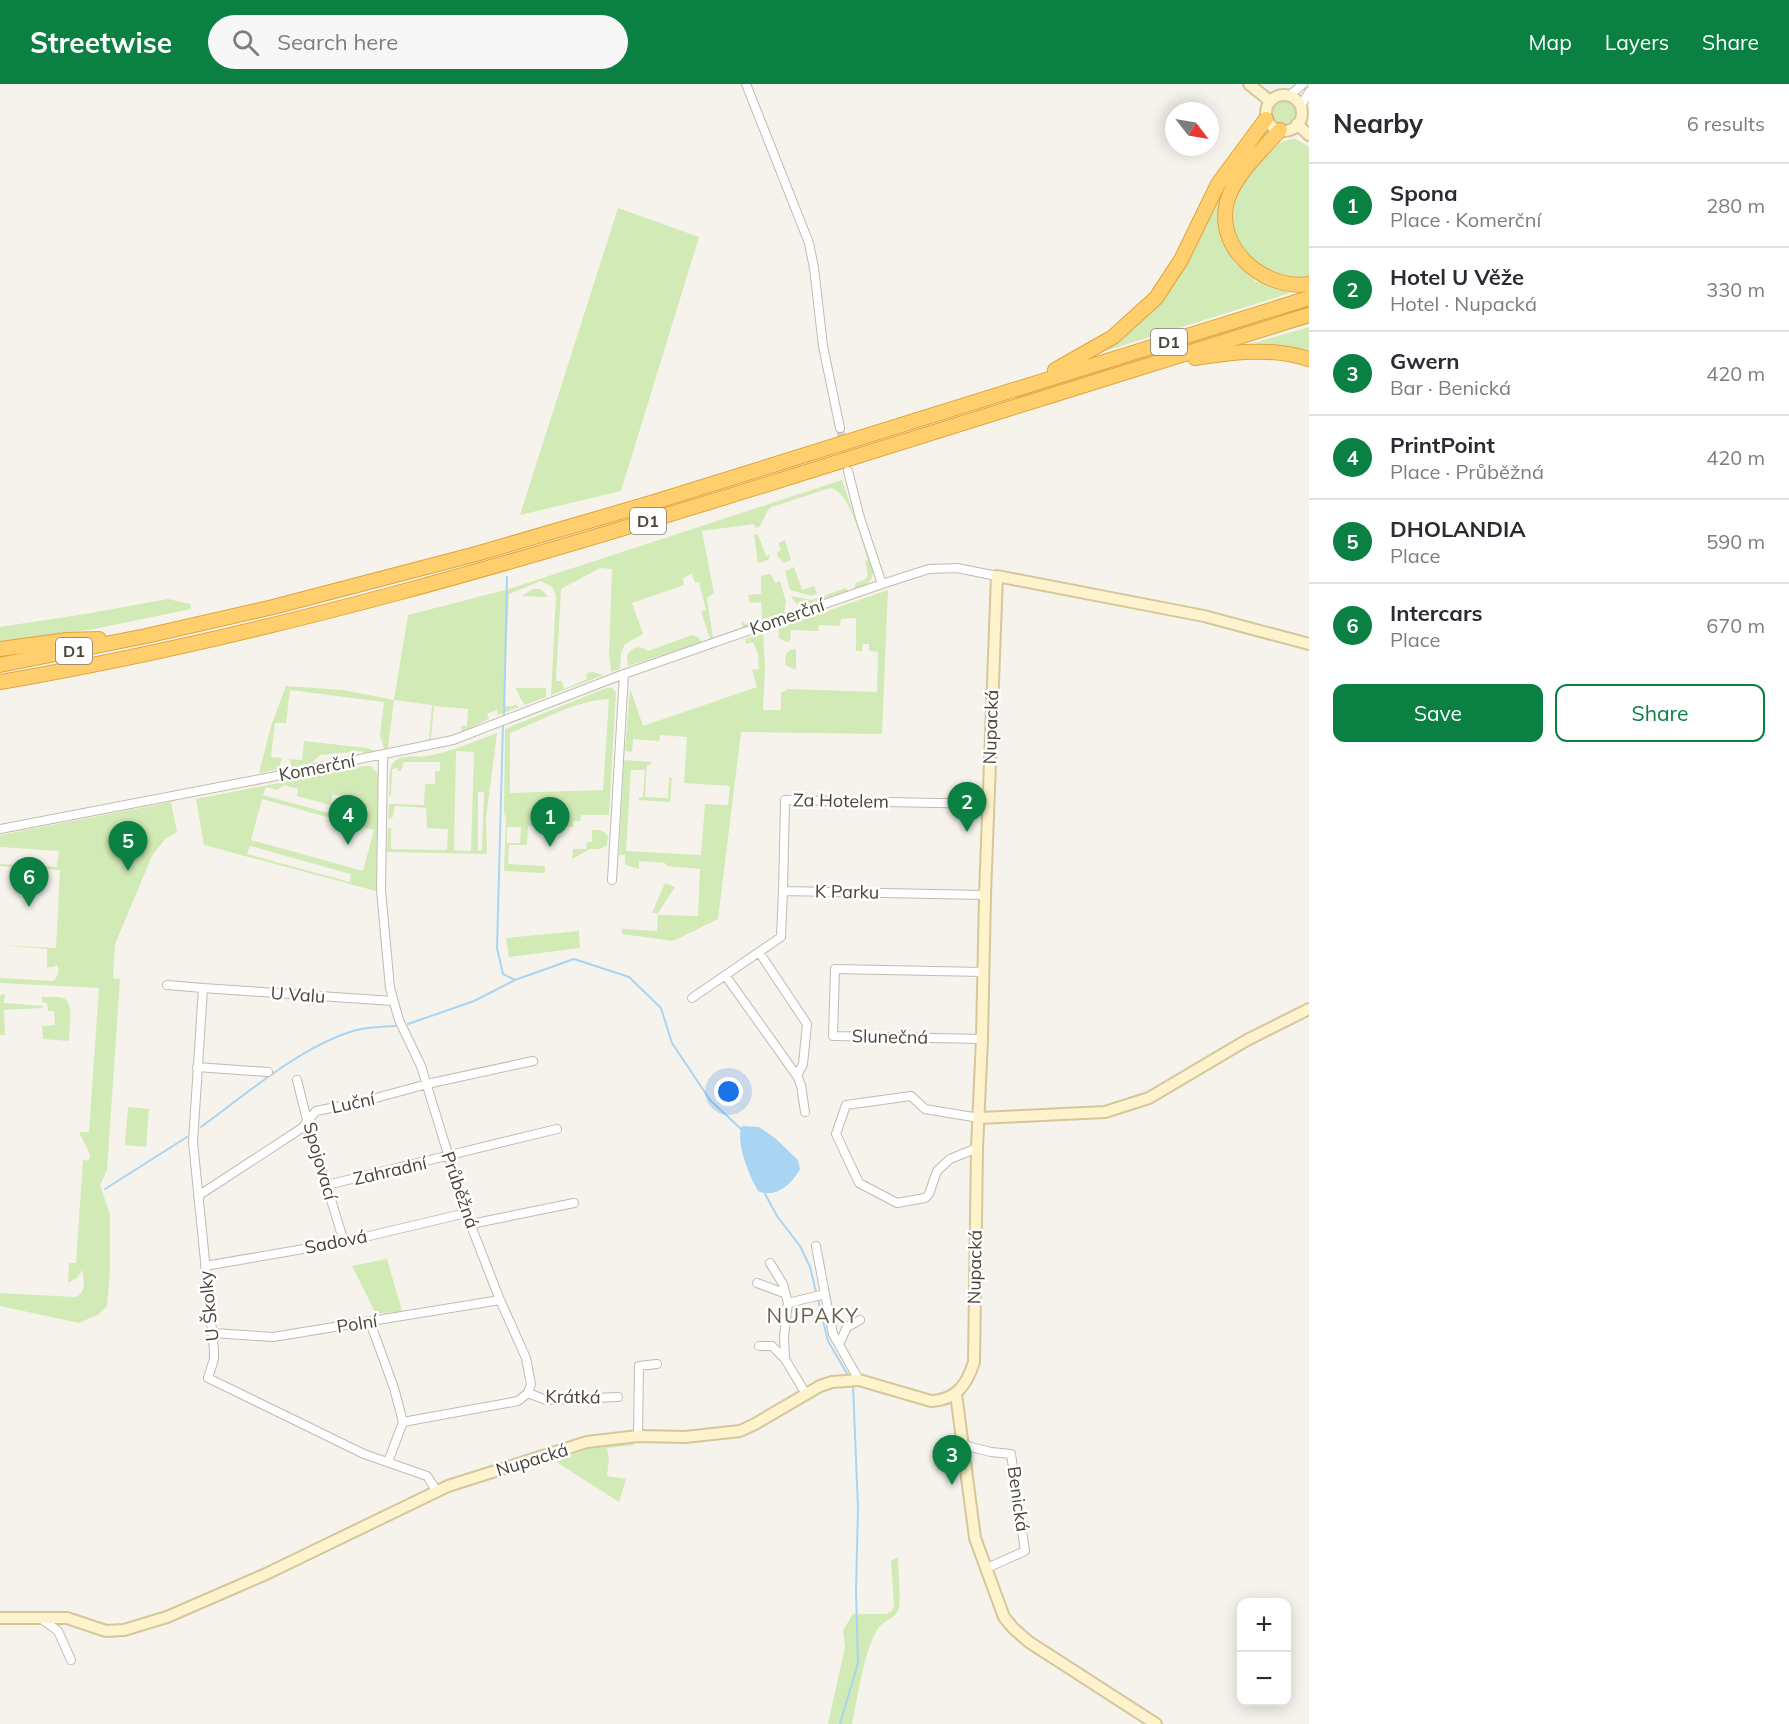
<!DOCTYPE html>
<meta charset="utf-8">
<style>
body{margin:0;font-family:Mulish,sans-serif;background:#f7f7f7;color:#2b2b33}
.controls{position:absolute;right:18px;bottom:18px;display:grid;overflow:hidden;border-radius:12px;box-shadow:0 3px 15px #0003}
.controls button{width:54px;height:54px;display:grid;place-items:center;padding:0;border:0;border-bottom:2px solid #e1e1e2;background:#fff;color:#2b2b33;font:30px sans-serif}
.compass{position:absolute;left:1165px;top:18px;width:54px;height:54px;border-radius:50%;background:#fff;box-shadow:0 3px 15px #0003;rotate:121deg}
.you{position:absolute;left:729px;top:1008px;width:21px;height:21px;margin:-15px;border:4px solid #fff;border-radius:50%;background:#1a73e8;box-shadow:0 0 0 9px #1a73e833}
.badge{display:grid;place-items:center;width:39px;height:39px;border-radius:50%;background:#0b8043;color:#fff;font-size:20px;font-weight:700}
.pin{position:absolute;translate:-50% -50px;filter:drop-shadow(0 2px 3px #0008)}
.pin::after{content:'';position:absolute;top:32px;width:21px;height:18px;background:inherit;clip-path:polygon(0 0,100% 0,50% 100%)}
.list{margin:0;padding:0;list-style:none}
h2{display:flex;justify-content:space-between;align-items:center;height:78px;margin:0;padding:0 24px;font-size:26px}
h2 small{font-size:20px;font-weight:400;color:#7c7c81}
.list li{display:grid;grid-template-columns:39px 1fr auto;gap:18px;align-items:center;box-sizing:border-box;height:84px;padding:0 24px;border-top:2px solid #e1e1e2}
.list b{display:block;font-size:22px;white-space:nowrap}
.list p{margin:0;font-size:20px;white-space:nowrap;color:#7c7c81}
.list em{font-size:20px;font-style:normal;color:#7c7c81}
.actions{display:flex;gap:12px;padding:18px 24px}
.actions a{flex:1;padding:14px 0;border:2px solid #0b8043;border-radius:12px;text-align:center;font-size:21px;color:#0b8043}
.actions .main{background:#0b8043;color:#fff}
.icon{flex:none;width:33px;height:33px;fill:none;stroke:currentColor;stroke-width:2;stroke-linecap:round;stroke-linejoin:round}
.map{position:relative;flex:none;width:1309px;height:1640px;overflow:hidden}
header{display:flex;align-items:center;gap:36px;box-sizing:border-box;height:84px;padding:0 30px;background:#0b8043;color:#fff}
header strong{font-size:28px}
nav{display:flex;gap:33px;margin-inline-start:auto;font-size:21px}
.search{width:420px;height:54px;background:#f7f7f7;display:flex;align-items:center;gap:15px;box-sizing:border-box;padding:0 21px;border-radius:33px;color:#7c7c81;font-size:22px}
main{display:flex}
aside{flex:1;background:#fff}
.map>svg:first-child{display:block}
</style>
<header>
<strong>Streetwise</strong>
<div class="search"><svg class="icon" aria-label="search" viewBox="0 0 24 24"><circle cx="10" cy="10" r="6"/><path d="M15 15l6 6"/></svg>Search here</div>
<nav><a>Map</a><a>Layers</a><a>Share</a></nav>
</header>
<main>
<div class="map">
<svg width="1309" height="1640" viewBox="0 0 1309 1640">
<rect width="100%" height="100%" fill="#f6f3ec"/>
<!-- green -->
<path fill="#d2eab5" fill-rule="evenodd" d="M1272 29a12 12 0 1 1 24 0a12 12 0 1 1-24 0Z
M1269 43 1271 45 1243 79 1220 121 1221 151 1234 179 1255 197 1290 209 1102 268 1149 230 1177 192 1218 110 1232 89Z
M1296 55 1309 63V194C1300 194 1290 196 1281 194 1275 192 1267 186 1261 182 1217 153 1231 103 1265 72 1275 63 1281 55 1296 55Z
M618 124 699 153 621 407 520 431Z
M1309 243V270L1297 266 1253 259Z
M842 396 873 487C872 500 866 501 854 505L856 499 864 496 868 491 865 477 868 476C861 457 850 407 830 404L772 423 768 426 760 442 756 444 754 440 702 447 714 509 707 514 713 554 710 555 702 530 701 527 706 526 699 498 695 499 692 490 683 494 684 501 632 519 643 550 625 560 621 569 620 585 611 588 609 569 612 485 600 484 561 505 556 597H562L564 605 587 595 586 589 592 588 604 591 551 611 556 511 552 503 541 497 509 510 504 622H514L515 620 519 623 498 631 497 626 487 630 489 635 462 648 461 642H467L468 625 434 622 431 656 429 657 432 621 394 616 388 664 384 665 380 651 384 618 290 606 286 639H275L271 673 282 674 279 685 259 689 271 642 286 602 343 606 394 616 408 531 509 505Z
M754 450 758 451 766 472 770 471 768 476 758 479Z
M785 456 791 476 784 479 778 473 777 468 781 466 778 459Z
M794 483 802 506 814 502 817 509 812 512 790 506 785 487Z
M769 490 772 492 775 499 780 497 786 518 784 529 742 544V536L745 540 762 534 761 518 750 519 748 511 761 510V492Z
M846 504 848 507 802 522 795 518 791 512 812 516Z
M533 505H541L548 513 522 512Z
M888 506 882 650 741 648 718 835 673 857 622 850V845L657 847 658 831 698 832 700 785 666 782 665 779 639 777V785L625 781V771H619L624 676 651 678V681H647L645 713 668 714 669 693 672 694 670 718 639 716V714L643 713 645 686H631L626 767 701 771 705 720 728 721 730 702 684 699 687 653 660 651 659 657 633 655 632 668 625 667 630 604 643 642 757 603 752 586 759 585 758 569 753 558 746 560 745 555 763 549 765 583 763 626H781V609L788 605 877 608 878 568 869 567V560H863L862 567H856V534L841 535 840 542 819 541 818 547 791 546 790 558 784 557 779 554 778 544Z
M168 515 190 520 191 525 94 545 0 559V543L85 530Z
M692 551 698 553 702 558 628 582 627 572C632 562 640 561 648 567Z
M796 565V586L785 581 786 570 790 566Z
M516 604H546V613L525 621 521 616Z
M606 604H612L616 608 609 731H581L580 737H574L573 743 528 742 527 761H509L508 780 545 782V789L504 787 506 735 504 728 505 645ZM609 615 603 706 510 709V649C540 637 577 616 609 615ZM507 743H521L520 759H507Z
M497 649 486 734 487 770 387 768 388 744H391V765L447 766 448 745 427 744 426 724 395 722 393 733 388 735 389 720 424 721 425 700H435V687H440V678H406L403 679 401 687H398V684L392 685 391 711 389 713C390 703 387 684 395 677 403 670 417 674 426 672 448 669 475 657 497 649ZM456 667 474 668 471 767 454 766ZM478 708H484L482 766 478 767Z
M304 657 367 664 376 667 363 669V667L320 671 311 680 292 683 289 675 302 676Z
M365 682H371L378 690 376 807 204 761 196 715ZM284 701 298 705 297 712 330 721 333 710 354 715 353 721 369 725 365 739 263 711 266 703 277 706ZM262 715 374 746 363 787 251 756ZM250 762 351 790 350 798 247 770Z
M171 718 177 748 165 755 152 772 115 860 113 894 120 895 107 1086 100 1101 110 1131V1187L107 1222 99 1230 79 1239 0 1222V1209L75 1213C87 1210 84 1195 82 1186L77 1194 68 1199 69 1179H76L83 1075 87 1077 90 1074 89 1068 79 1048H89L99 904 0 899V894L53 897C59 891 60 888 57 881L53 883H47V865L0 861 56 864 60 786 0 782V780L57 783 59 767 0 763V751Z
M592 746C600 746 603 746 608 752L607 761 600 765H590L572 775 573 765H586L587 758H592Z
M665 799 675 803 658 829H652Z
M579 847 580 864 509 873 506 854Z
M5 910 4 919 43 922 42 924 4 926 5 951H0V911Z
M42 913C48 913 57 912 63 914 75 918 69 946 69 957L43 955 42 942 55 941 54 927H48L47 919 42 918Z
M128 1023 149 1025 146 1063 125 1061Z
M387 1175 402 1227 376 1230 352 1182Z
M633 1357 634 1361 607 1364 609 1374 607 1392 626 1395 619 1418 558 1379 556 1376 601 1361Z
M898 1473C898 1486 901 1514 899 1524 896 1535 882 1537 877 1546 863 1570 858 1613 852 1640H828L845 1563 843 1546 853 1530H887L892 1527 894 1520 891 1477Z"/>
<!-- water -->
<path fill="#a9d4f2" d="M742 1042 759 1043 775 1054 798 1076 800 1085C792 1100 775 1115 758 1107 749 1092 735 1057 742 1042Z"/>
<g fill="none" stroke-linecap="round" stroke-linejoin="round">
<!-- stream -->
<path stroke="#a9d4f2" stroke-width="2" d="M504 634 507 493
M503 640 497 864 503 890 515 896 574 875 629 893 661 924 672 959 710 1016 742 1046
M408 940 474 917 515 896
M201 1043C245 1011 300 963 353 947 366 943 382 943 395 942
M105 1105 187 1053
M765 1110 777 1132 800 1162 810 1183 828 1257 849 1293
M840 1640 858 1579 856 1506 858 1424 853 1301"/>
<!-- street-tunnel -->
<path stroke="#d4d0c8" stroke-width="8" stroke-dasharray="8 4" stroke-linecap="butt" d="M840 344 846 377"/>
<!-- street casing -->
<g stroke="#c2bbae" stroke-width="10">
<path id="street" d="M746 0 809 159 814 184 823 262 840 344
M1290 11 1303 0
M1301 22 1309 8
M848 387 860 434 882 500 929 485 957 484 997 492
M383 671 381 806 390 904 399 936 421 982 466 1129 500 1216 526 1274 531 1300 528 1309 518 1317 403 1338
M0 745 266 694 453 656 624 590 882 500
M612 796 624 590
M783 807 785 716 988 720
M759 868 807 940 803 980 797 992
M725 891 797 992 801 1001 805 1028
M167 901 203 904
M692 914 781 853 783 807 985 811
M393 917 203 904 193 1058 214 1266V1275L208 1294 364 1370 427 1392 436 1406
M982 955 833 952 835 885 983 888
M197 983 268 988
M297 996 309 1044 344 1158
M977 1064 950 1075 937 1087 929 1110 925 1114 897 1119 859 1099 836 1050 846 1021 911 1012 925 1025 979 1034
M327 1101 557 1045
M198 1112 302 1044 316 1027 365 1017 427 1000 533 977
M471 1140 574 1119
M816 1162 825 1210
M770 1179 783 1200 788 1219 784 1252 785 1275
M205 1182 344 1158 466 1129
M757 1199 784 1209
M788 1219 825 1210 833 1250 859 1296
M370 1238 394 1304 403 1338
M213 1249 273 1253 500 1216
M839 1260 847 1243 860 1236
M759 1262H772L785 1275 806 1310
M528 1309 546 1316 618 1313
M638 1352 639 1282 657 1280
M963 1361 991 1368 1011 1370 1025 1467 987 1484
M388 1378 403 1338
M43 1536 58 1547 71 1576"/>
</g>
<!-- secondary casing -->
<g stroke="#d6c79b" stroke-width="14">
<path id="secondary" d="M1249 0 1270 17
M1266 29a18 18 0 1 1 36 0a18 18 0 1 1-36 0Z
M1297 40 1309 51
M979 1034 1105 1028 1149 1014 1247 956 1309 925
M956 1310 975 1454 1004 1533 1013 1544 1029 1558 1156 1640
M0 1534H67L106 1547 124 1546 167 1533 266 1490 448 1402 587 1358 638 1352 685 1353 740 1347 755 1340 820 1302 832 1298 859 1296 931 1317C957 1316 967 1300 974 1278L977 1064 982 955 985 811 997 492 1204 532 1309 560"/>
</g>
<!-- highway casing -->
<g stroke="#e0a43c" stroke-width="16">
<path id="highway" d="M1280 46C1263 65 1242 84 1231 107 1207 158 1261 207 1309 200
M1195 274C1234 268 1271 263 1309 275
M1055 286 1113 253 1156 214 1181 176 1218 100 1266 35
M0 565 67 556 99 555
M0 581 146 552 273 523 476 470 651 419 1309 214
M0 598C268 552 528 475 787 394 961 340 1135 285 1309 231"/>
</g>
<!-- street -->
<use href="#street" stroke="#fff" stroke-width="8"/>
<!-- secondary -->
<use href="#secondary" stroke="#fff3cd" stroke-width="10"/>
<!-- highway -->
<use href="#highway" stroke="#ffcf6e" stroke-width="14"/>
</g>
<g text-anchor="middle" stroke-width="5" stroke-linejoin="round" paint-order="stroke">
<!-- shield labels -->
<g fill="#fff" stroke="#817c74" stroke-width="1.5">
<rect x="1151" y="245" width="36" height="26" rx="4.5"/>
<rect x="630" y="424" width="36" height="26" rx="4.5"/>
<rect x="56" y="554" width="36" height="26" rx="4.5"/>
</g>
<g font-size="16" font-weight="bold" fill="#4b4439">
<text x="1169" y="264">D1</text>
<text x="648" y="443">D1</text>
<text x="74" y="573">D1</text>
</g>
<!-- street labels -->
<g font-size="18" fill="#4b4439" stroke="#fff">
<text transform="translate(787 533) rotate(-19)" y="6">Komerční</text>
<text transform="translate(991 643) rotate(-88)" y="6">Nupacká</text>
<text transform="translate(317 684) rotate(-11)" y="6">Komerční</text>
<text transform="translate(841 717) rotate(1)" y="6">Za Hotelem</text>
<text transform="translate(847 808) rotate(1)" y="6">K Parku</text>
<text transform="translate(298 911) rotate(4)" y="6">U Valu</text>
<text transform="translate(890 953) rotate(1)" y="6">Slunečná</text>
<text transform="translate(353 1019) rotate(-12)" y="6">Luční</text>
<text transform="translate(320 1077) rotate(74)" y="6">Spojovací</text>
<text transform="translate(390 1087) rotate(-13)" y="6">Zahradní</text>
<text transform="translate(460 1106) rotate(71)" y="6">Průběžná</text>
<text transform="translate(336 1158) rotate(-11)" y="6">Sadová</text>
<text transform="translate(975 1183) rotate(-89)" y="6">Nupacká</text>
<text transform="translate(209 1222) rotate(-96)" y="6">U Školky</text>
<text transform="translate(357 1240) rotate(-9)" y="6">Polní</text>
<text transform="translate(573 1313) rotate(1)" y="6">Krátká</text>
<text transform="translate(532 1376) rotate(-17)" y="6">Nupacká</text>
<text transform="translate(1018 1415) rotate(82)" y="6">Benická</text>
</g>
<!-- quarter labels -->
<g font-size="21" letter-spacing="1.5" fill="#6e6250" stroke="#fff">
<text x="813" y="1239">NUPAKY</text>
</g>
</g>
</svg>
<div class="controls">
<button>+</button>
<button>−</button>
</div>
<svg class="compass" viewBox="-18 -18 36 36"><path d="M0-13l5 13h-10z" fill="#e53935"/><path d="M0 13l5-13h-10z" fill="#7c7c81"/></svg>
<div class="you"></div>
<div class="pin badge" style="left:550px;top:763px">1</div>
<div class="pin badge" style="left:967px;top:748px">2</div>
<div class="pin badge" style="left:952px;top:1401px">3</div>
<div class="pin badge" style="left:348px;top:761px">4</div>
<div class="pin badge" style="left:128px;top:787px">5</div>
<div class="pin badge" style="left:29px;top:823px">6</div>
</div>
<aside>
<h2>Nearby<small>6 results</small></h2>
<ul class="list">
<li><span class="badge">1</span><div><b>Spona</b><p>Place · Komerční</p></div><em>280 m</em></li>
<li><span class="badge">2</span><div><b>Hotel U Věže</b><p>Hotel · Nupacká</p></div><em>330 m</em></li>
<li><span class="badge">3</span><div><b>Gwern</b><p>Bar · Benická</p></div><em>420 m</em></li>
<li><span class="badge">4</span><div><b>PrintPoint</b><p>Place · Průběžná</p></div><em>420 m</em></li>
<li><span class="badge">5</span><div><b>DHOLANDIA</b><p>Place</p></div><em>590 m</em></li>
<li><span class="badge">6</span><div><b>Intercars</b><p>Place</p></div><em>670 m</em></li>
</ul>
<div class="actions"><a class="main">Save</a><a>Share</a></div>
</aside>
</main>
